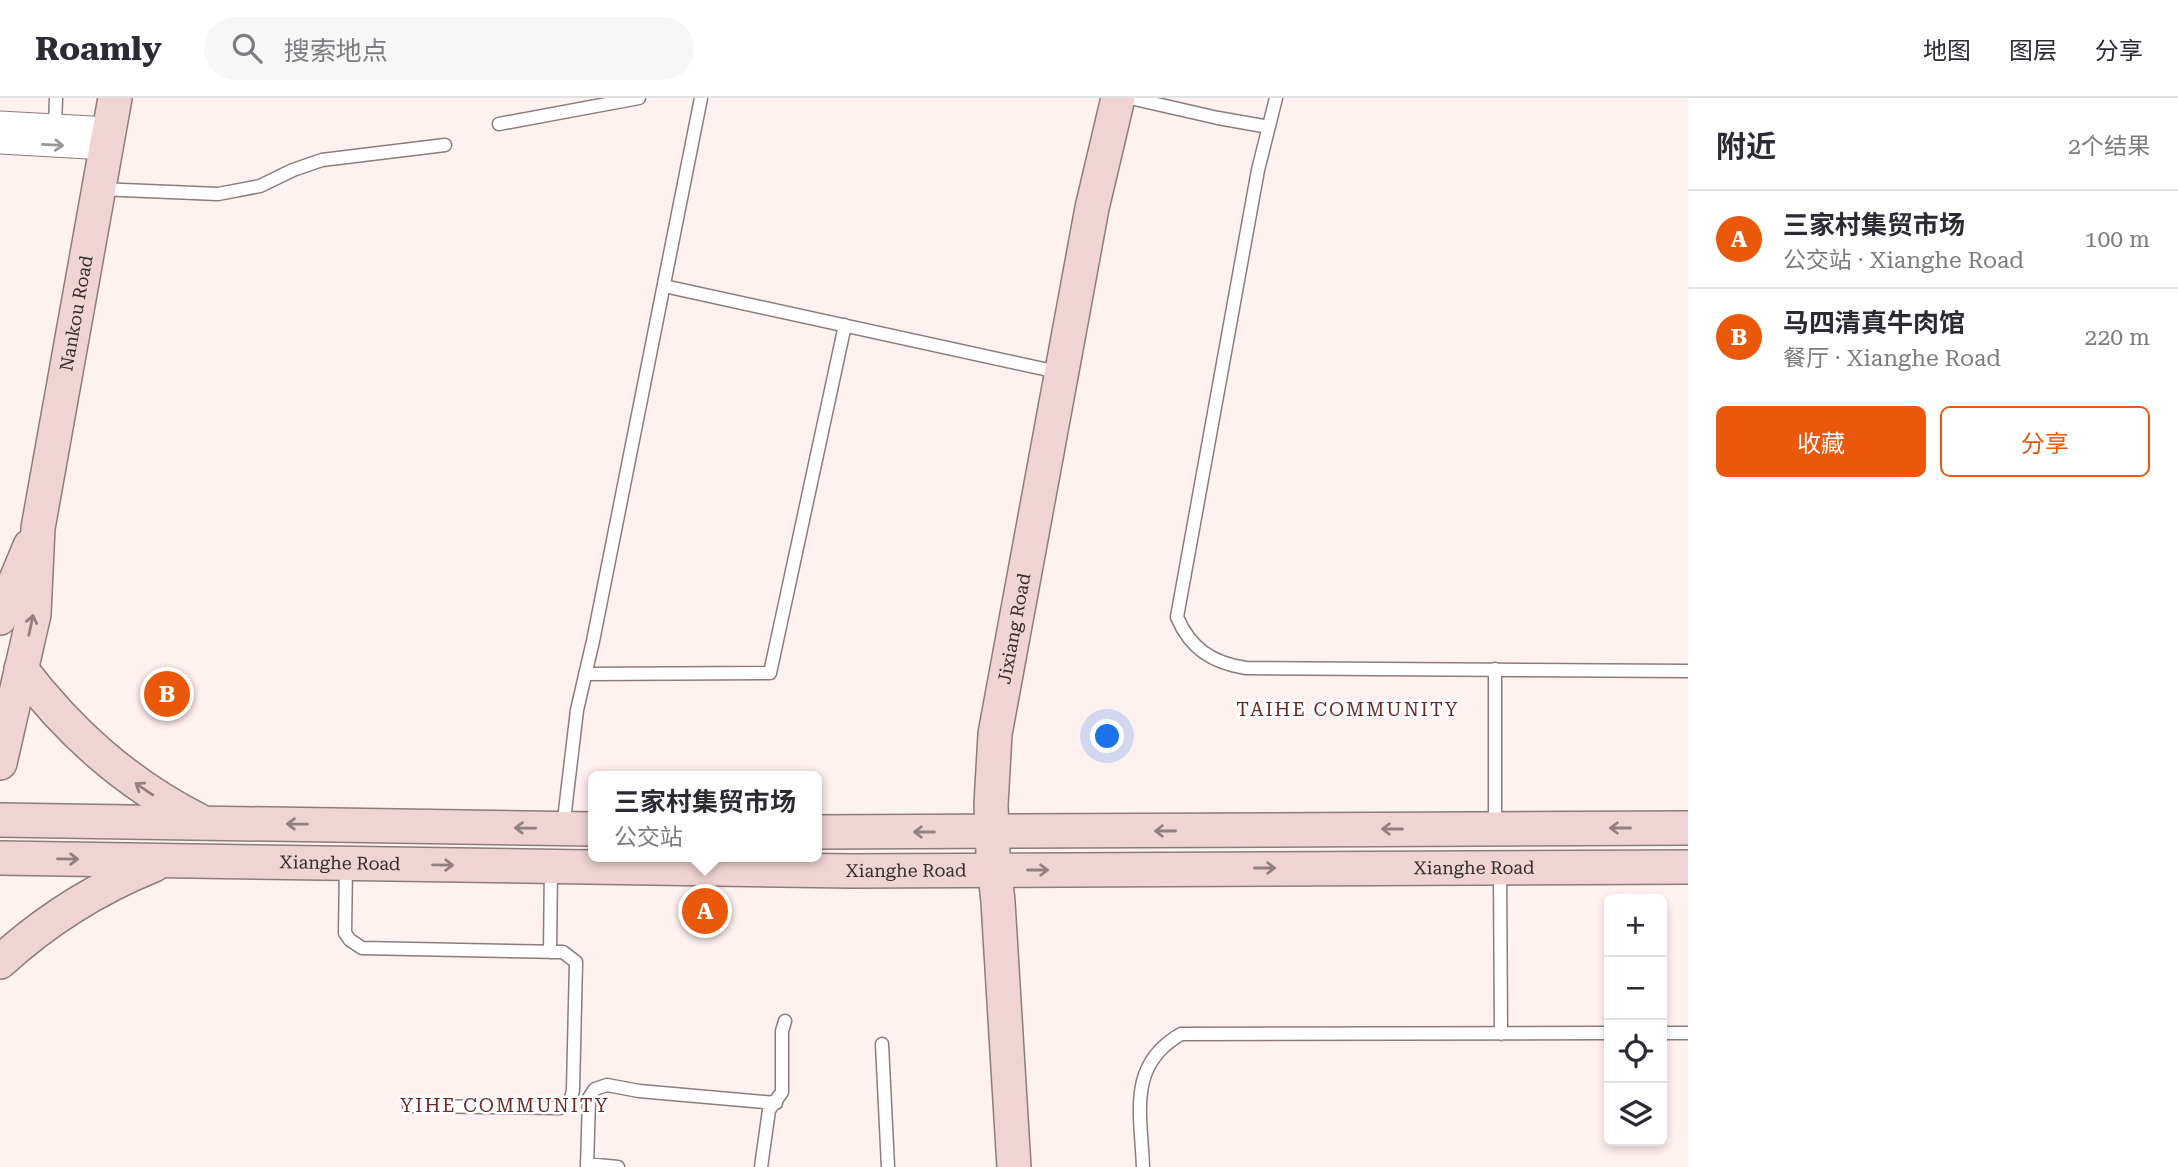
<!DOCTYPE html>
<html lang="zh">
<meta charset="utf-8">
<style>
body{margin:0;font-family:"Roboto Serif","Noto Sans SC",serif;background:#f7f7f7;color:#2b2b33}
.controls{position:absolute;right:21px;bottom:21px;display:grid;overflow:hidden;border-radius:10px;box-shadow:0 4px 10px #0003}
.controls button{width:63px;height:63px;display:grid;place-items:center;padding:0;border:0;border-bottom:2px solid #e1e1e2;background:#fff;color:#2b2b33;font:35px sans-serif}
.you{position:absolute;left:1108px;top:639px;width:24px;height:24px;margin:-18px;border:5px solid #fff;border-radius:50%;background:#1a73e8;box-shadow:0 0 0 10px #1a73e833}
.badge{display:grid;place-items:center;width:46px;height:46px;border-radius:50%;background:#ea580c;color:#fff;font-size:23px;font-weight:700}
.pin{position:absolute;translate:-50% -50%;border:4px solid #fff;box-shadow:0 2px 7px #0006}
.popup{position:absolute;left:588px;top:673px;width:234px;height:91px;box-sizing:border-box;display:grid;place-content:center;border-radius:10px;background:#fff;filter:drop-shadow(0 2px 5px #0005);font-size:23px;white-space:nowrap;color:#7c7c81}
.popup b{font-size:26px;color:#2b2b33}
.popup::after{content:'';position:absolute;left:50%;top:100%;margin-left:-14px;border:14px solid transparent;border-top-color:#fff}
.list{margin:0;padding:0;list-style:none}
h2{display:flex;justify-content:space-between;align-items:center;height:91px;margin:0;padding:0 28px;font-size:30px}
h2 small{font-size:23px;font-weight:400;color:#7c7c81}
.list li{display:grid;grid-template-columns:46px 1fr auto;gap:21px;align-items:center;box-sizing:border-box;height:98px;padding:0 28px;border-top:2px solid #e1e1e2}
.list b{display:block;font-size:26px;white-space:nowrap}
.list p{margin:0;font-size:23px;white-space:nowrap;color:#7c7c81}
.list em{font-size:23px;font-style:normal;color:#7c7c81}
.actions{display:flex;gap:14px;padding:21px 28px}
.actions a{flex:1;padding:16px 0;border:2px solid #ea580c;border-radius:10px;text-align:center;font-size:24px;color:#ea580c}
.actions .main{background:#ea580c;color:#fff}
.icon{flex:none;width:38px;height:38px;fill:none;stroke:currentColor;stroke-width:2;stroke-linecap:round;stroke-linejoin:round}
.map{position:relative;flex:none;width:1688px;height:1069px;overflow:hidden}
header{display:flex;align-items:center;gap:42px;box-sizing:border-box;height:98px;padding:0 35px;background:#fff;border-bottom:2px solid #e1e1e2}
header strong{font-size:33px}
nav{display:flex;gap:38px;margin-inline-start:auto;font-size:24px}
.search{width:490px;height:63px;background:#f7f7f7;display:flex;align-items:center;gap:18px;box-sizing:border-box;padding:0 24px;border-radius:38px;color:#7c7c81;font-size:26px}
main{display:flex}
aside{flex:1;background:#fff}
.map>svg:first-child{display:block}
</style>
<header>
<strong>Roamly</strong>
<div class="search"><svg class="icon" aria-label="search" viewBox="0 0 24 24"><circle cx="10" cy="10" r="6"/><path d="M15 15l6 6"/></svg>搜索地点</div>
<nav><a>地图</a><a>图层</a><a>分享</a></nav>
</header>
<main>
<div class="map">
<svg width="1688" height="1069" viewBox="0 0 1688 1069">
<rect width="100%" height="100%" fill="#fff1f0"/>
<g fill="none" stroke-linecap="round" stroke-linejoin="round">
<!-- lane casing -->
<g stroke="#8c7c7b" stroke-width="15">
<path id="lane" d="M1130 0 1218 20 1269 29
M1276 0 1258 72 1177 519C1190 550 1212 565 1246 570L1688 573
M499 26 639 0
M55 28 56 0
M99 91 218 96 260 88 293 72 322 62 445 47
M664 188 1062 275
M585 576 770 575 845 227
M563 730 577 612 593 543 701 0
M1495 731V571
M346 767 345 835 350 842 362 850 563 854 576 864 573 992 570 1005 560 1010 409 1008
M1500 772 1501 936
M550 854 551 770
M1662 935H1688
M882 946 888 1069
M587 1066 618 1069
M587 1069 589 1000 595 991 607 987 639 993 776 1005
M761 1069 769 1012 782 994V933L785 923
M1143 1069C1141 1015 1127 967 1181 936L1609 935"/>
</g>
<!-- street casing -->
<g stroke="#8c7c7b" stroke-width="25">
<path id="street" d="M0 25 110 31
M0 44 106 50"/>
</g>
<!-- secondary casing -->
<g stroke="#8c7c7b" stroke-width="36">
<g id="secondary">
<path d="M0 520 30 448"/>
<path d="M21 571C70 635 126 685 198 722"/>
<path id="s1" d="M0 665 34 516 38 430 115 0"/>
<path d="M0 722 593 731"/>
<path d="M817 734 1688 730"/>
<path id="s2" d="M0 760 851 773 1688 769"/>
<path d="M0 864C46 822 97 790 154 767"/>
<path id="s3" d="M1014 1069 998 804 993 756 991 707 995 636 1092 110 1118 0"/>
</g>
</g>
<!-- lane -->
<use href="#lane" stroke="#fff" stroke-width="12"/>
<!-- street -->
<use href="#street" stroke="#fff" stroke-width="23"/>
<!-- secondary -->
<use href="#secondary" stroke="#efd4d3" stroke-width="33"/>
</g>
<!-- one-way arrows -->
<defs><path id="oneway-shaft" d="M-6 0H5M1.5-3L5.5 0L1.5 3" fill="none" stroke-width="1.6" stroke-linecap="round" stroke-linejoin="round" transform="scale(1.75)"/></defs>
<use stroke="#999696" href="#oneway-shaft" transform="translate(53 47) rotate(3)"/>
<g stroke="#918080">
<use href="#oneway-shaft" transform="translate(31 527) rotate(-78)"/>
<use href="#oneway-shaft" transform="translate(144 691) rotate(-146)"/>
<use href="#oneway-shaft" transform="translate(297 726) rotate(-179)"/>
<use href="#oneway-shaft" transform="translate(525 730) rotate(-179)"/>
<use href="#oneway-shaft" transform="translate(1620 730) rotate(180)"/>
<use href="#oneway-shaft" transform="translate(1392 731) rotate(180)"/>
<use href="#oneway-shaft" transform="translate(1165 733) rotate(180)"/>
<use href="#oneway-shaft" transform="translate(924 734) rotate(180)"/>
<use href="#oneway-shaft" transform="translate(68 761) rotate(1)"/>
<use href="#oneway-shaft" transform="translate(443 767) rotate(1)"/>
<use href="#oneway-shaft" transform="translate(1265 770)"/>
<use href="#oneway-shaft" transform="translate(1038 772)"/>
</g>
<g text-anchor="middle" stroke-width="5" stroke-linejoin="round" paint-order="stroke">
<!-- street labels -->
<g font-size="18" fill="#332d2c" stroke="#fff">
<text dy="6" stroke="none"><textPath href="#s1" startOffset="457">Nankou Road</textPath></text>
<text dy="6" stroke="none"><textPath href="#s3" startOffset="541">Jixiang Road</textPath></text>
<text dy="6" stroke="none"><textPath href="#s2" startOffset="340">Xianghe Road</textPath></text>
<text dy="6" stroke="none"><textPath href="#s2" startOffset="1474">Xianghe Road</textPath></text>
<text dy="6" stroke="none"><textPath href="#s2" startOffset="906">Xianghe Road</textPath></text>
</g>
<!-- neighbourhood labels -->
<g font-size="19" letter-spacing="2" fill="#6b2523" stroke="#fff">
<text x="1348" y="618">TAIHE COMMUNITY</text>
<text x="505" y="1014">YIHE COMMUNITY</text>
</g>
</g>
</svg>
<div class="controls">
<button>+</button>
<button>−</button>
<button><svg class="icon" aria-label="locate" viewBox="0 0 24 24"><circle cx="12" cy="12" r="6"/><path d="M12 2v4M12 18v4M2 12h4M18 12h4"/></svg></button>
<button><svg class="icon" aria-label="layers" viewBox="0 0 24 24"><path d="M12 4l9 5-9 5-9-5zM3 14l9 5 9-5"/></svg></button>
</div>
<div class="you"></div>
<div class="pin badge" style="left:705px;top:813px">A</div>
<div class="popup"><b>三家村集贸市场</b>公交站</div>
<div class="pin badge" style="left:167px;top:596px">B</div>
</div>
<aside>
<h2>附近<small>2个结果</small></h2>
<ul class="list">
<li><span class="badge">A</span><div><b>三家村集贸市场</b><p>公交站 · Xianghe Road</p></div><em>100 m</em></li>
<li><span class="badge">B</span><div><b>马四清真牛肉馆</b><p>餐厅 · Xianghe Road</p></div><em>220 m</em></li>
</ul>
<div class="actions"><a class="main">收藏</a><a>分享</a></div>
</aside>
</main>
